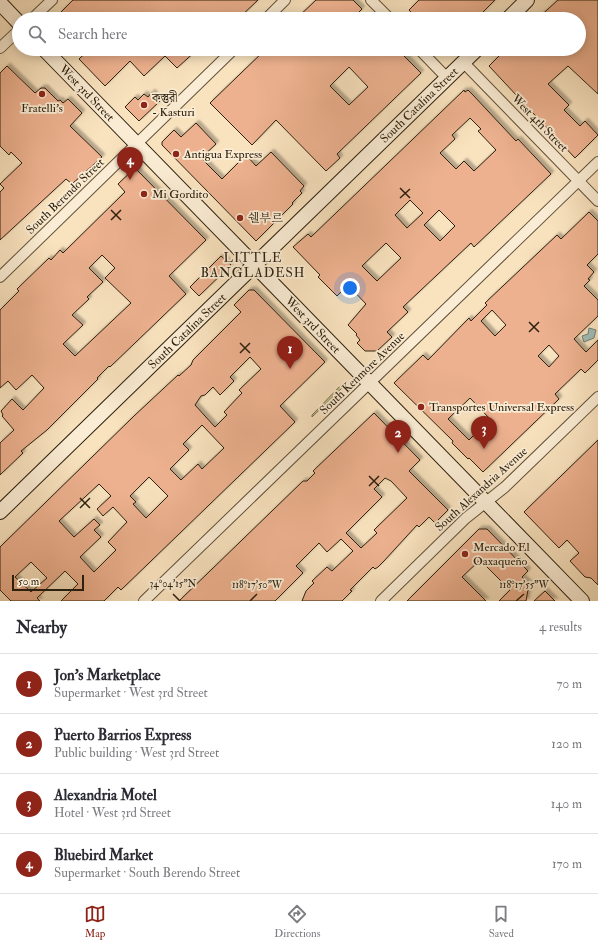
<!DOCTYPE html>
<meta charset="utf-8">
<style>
body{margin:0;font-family:"IM FELL Double Pica","Noto Serif Bengali","Noto Serif KR",serif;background:#f7f7f7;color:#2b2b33}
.scale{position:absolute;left:12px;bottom:10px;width:72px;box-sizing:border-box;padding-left:4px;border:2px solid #2d200e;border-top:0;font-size:11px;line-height:14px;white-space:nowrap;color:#2d200e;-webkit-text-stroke:3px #fbedd5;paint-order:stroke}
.you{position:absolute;left:350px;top:288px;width:14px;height:14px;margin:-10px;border:3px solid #fff;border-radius:50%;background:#1a73e8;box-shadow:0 0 0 6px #1a73e833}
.badge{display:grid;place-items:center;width:26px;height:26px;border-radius:50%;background:#8f2418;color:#fff;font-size:13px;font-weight:700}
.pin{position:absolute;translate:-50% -33px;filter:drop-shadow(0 1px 2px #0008)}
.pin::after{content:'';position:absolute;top:21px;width:14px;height:12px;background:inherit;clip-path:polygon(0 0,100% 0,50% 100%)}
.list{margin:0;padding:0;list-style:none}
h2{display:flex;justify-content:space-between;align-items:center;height:52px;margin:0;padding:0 16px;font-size:17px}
h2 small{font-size:13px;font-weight:400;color:#7c7c81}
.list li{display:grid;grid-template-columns:26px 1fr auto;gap:12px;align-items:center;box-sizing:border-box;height:60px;padding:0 16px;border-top:1px solid #e1e1e2}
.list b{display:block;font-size:15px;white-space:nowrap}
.list p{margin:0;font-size:13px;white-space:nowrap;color:#7c7c81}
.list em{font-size:13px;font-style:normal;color:#7c7c81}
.icon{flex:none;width:22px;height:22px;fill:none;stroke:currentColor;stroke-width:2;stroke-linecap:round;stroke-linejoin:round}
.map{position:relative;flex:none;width:598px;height:601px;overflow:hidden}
.search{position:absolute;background:#fff;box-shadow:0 2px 10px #0003;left:12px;right:12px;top:12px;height:44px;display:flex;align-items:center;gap:10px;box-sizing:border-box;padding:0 14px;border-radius:22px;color:#7c7c81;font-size:15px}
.sheet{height:292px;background:#fff}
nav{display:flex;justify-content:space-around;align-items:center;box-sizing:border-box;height:56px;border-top:1px solid #e1e1e2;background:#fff;font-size:11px;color:#7c7c81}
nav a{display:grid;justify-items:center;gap:2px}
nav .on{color:#8f2418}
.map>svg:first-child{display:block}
</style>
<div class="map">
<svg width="598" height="601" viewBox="0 0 598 601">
<defs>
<filter id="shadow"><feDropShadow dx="3" dy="-3" stdDeviation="1" flood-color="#0004"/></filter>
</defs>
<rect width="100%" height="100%" fill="#f9e3bf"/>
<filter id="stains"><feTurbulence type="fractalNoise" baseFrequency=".005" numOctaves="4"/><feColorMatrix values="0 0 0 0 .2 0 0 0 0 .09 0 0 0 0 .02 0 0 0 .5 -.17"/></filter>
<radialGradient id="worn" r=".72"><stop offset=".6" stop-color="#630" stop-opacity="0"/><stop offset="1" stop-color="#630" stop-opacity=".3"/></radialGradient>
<!-- green -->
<path fill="#c5c18c" stroke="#79704d" d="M343 383V387L312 417V415Z"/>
<!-- water -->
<path fill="#a0bdb8" stroke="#727e74" d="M589 328 596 330 594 338 584 342 582 336 588 334Z"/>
<!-- building -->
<path fill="#edb18f" stroke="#2d200e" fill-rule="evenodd" filter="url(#shadow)" d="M73 0H258L238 19H64L59 14Z
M316 0H353L362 9 352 19H296Z
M419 0H495L476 19H417L409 10Z
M558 0H598V94L568 66 548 84 569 105 564 110 580 126 585 121 598 135 575 158 489 66 506 49H579V19H537Z
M90 49H198L177 68 165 56 144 76 130 61 105 86 79 59Z
M266 49H397L421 73 337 154 340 158 326 171 276 120 252 145 210 103ZM349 67 368 87 349 105 330 86Z
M7 66 35 93 41 88H45L58 101 60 100 63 103 68 99 82 113 70 126 102 157 72 184 66 179 0 240V192L4 188 0 184 22 163 11 152 9 155 0 146V73Z
M464 90 465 92 468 90 473 95 516 141 518 139 551 174 474 247 471 243 403 307 408 312 387 332 392 337 377 351H365L357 343 360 340 356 335 357 334 348 325 366 304 348 285 337 296 318 277 320 275 293 247 308 234 311 237ZM470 118 481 129 478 131 496 150 474 171 464 161 456 169 440 153 455 139 452 135ZM410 200 423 213 407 228 395 215ZM439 210 455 226 440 241 424 225ZM386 243 401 258 377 281 362 266Z
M152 92 160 101 139 121 125 107 135 97 138 100 144 94 148 97Z
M196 123 216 144 201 158 222 179 246 155 256 166 271 152 304 186 300 191 302 193 292 203 293 204 256 241 162 145V142L174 130 181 137Z
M135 168 206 240 169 276 186 294 110 367 109 366 97 378 98 379 47 430 21 451 23 453 0 475V443L14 430 2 416 3 415 1 411 12 399 23 410 44 388 32 375 16 390 8 381 0 388V310L19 291 17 289 49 258 51 260 60 250 63 253 125 192 118 184ZM102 255 115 268 105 278 131 303 75 356 63 344 83 325 72 315 89 299 87 297 103 282 89 268Z
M589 212 598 221V254L587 265 594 272 588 279 590 280 584 286 598 300V316L574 339 586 352 598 340V360L585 373 581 369 555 394 559 399 483 472 469 458 468 459 452 443 453 441 394 383 423 355 428 360 469 318 471 321 487 305 485 303 557 235 561 239ZM492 310 506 325 495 336 481 321ZM549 345 559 356 549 367 538 356ZM470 398 490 419 469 440 448 419Z
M221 256 231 265 199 296 190 287Z
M249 290H254L325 362 280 406 295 422 121 590 118 587 104 601H61L78 584 65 571 37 598 40 601H11L0 590V547L134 416 178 375 179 376 191 365 193 360 241 312 234 305ZM250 357 261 369 239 390 242 393 224 412 227 415 215 427 195 405 201 396 205 395 213 387 220 395 234 381 230 377ZM202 425 224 448 202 469 198 464 181 480 170 469 189 450 183 444ZM149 477 168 496 146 518 133 504 136 502 130 496ZM99 484 111 496 97 509 103 516 113 507 127 522 108 542 116 550 94 572 80 557 101 537 94 530 100 525 94 519 74 537 59 521ZM31 562 47 578 31 592 15 577Z
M374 413 420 460 409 471 448 510 435 523 429 517 419 527 417 525 384 561 378 567 375 569 373 567 350 590 352 591 342 601H302L306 591 314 583 312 581 327 567 332 571 353 551 341 539 327 552 319 543 296 566 303 573 275 601H179L303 481H307L315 473 313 471ZM385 478 391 481 407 498 374 530 377 533 361 548 346 533 382 497 374 489Z
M598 440V585L591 578 585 577 570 561 579 553 567 540 559 548 524 512Z
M479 529H487L528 571 522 577 529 584 526 601H499L510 590 480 560 462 577 486 601H407Z
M545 591 555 601H534Z"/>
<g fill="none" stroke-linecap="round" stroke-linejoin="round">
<!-- street casing -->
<g stroke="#60513a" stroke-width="12">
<path id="street" d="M371 0 390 19
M32 19 52 0
M266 19 285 0
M0 48 19 30
M419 49 447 78
M463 62 598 201
M0 277 234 49
M144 601 598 162
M381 601 466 518 505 487 598 397"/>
</g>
<!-- secondary casing -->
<g stroke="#2d200e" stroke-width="16">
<path id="secondary" d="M0 3 19 23
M508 19 527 0
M44 49 582 601
M0 512 477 49"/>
</g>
<!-- street -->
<use href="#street" stroke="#fbedd5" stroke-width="10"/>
<!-- secondary -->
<use href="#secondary" stroke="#fbedd5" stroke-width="14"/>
</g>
<!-- ticks -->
<path fill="none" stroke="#2d200e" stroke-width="1.5" d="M400 188 410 198M400 198 410 189M111 210 121 220M111 220 121 210M529 322 539 332M529 332 539 322M240 343 250 353M240 353 250 343M369 476 379 486M369 486 379 476M80 498 90 508M80 508 90 498M173 594 180 601M250 601 257 594M516 601 524 594"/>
<!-- markers -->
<g fill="#8f2418" stroke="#fbedd5" stroke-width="1.5">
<circle cx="42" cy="94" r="4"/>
<circle cx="144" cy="105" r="4"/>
<circle cx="176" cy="154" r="4"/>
<circle cx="144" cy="194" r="4"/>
<circle cx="240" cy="218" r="4"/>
<circle cx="421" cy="407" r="4"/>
<circle cx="465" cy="554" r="4"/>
</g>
<g text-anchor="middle" stroke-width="3.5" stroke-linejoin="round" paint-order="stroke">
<!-- street labels -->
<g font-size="12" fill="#2d200e" stroke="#fbedd5">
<text transform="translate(87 93) rotate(46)" y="4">West 3rd Street</text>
<text transform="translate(419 105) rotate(-44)" y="4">South Catalina Street</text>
<text transform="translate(540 123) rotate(46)" y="4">West 4th Street</text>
<text transform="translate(65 196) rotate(-44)" y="4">South Berendo Street</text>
<text transform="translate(313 325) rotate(46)" y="4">West 3rd Street</text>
<text transform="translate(187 331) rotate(-44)" y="4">South Catalina Street</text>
<text transform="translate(362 373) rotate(-44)" y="4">South Kenmore Avenue</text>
<text transform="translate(481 489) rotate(-42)" y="4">South Alexandria Avenue</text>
</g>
<!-- poi labels -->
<g font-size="12" fill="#2d200e" stroke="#fbedd5" text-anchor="start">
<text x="152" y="102">কস্তুরী<tspan x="152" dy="14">- Kasturi</tspan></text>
<text x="42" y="112" text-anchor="middle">Fratelli's</text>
<text x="184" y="158">Antigua Express</text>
<text x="152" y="198">Mi Gordito</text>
<text x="248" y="222">쉘부르</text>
<text x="429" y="411">Transportes Universal Express</text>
<text x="473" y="551">Mercado El<tspan x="473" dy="14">Oaxaqueño</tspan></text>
</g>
<!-- neighbourhood labels -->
<g font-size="13" letter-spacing="1" fill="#2d200e" stroke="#fbedd5">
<text x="253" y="262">LITTLE<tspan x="253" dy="15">BANGLADESH</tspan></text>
</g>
</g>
<g font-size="10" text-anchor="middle" fill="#2d200e" stroke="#fbedd5" stroke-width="3.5" stroke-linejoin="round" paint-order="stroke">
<text x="173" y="587">34°04'15"N</text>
<text x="257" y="588">118°17'50"W</text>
<text x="524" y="588">118°17'55"W</text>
</g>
<rect width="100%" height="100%" filter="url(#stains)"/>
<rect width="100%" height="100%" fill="url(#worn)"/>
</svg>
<div class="scale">50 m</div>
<div class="you"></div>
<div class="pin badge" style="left:290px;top:369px">1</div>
<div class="pin badge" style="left:398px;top:453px">2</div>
<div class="pin badge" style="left:484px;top:449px">3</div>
<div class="pin badge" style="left:130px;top:180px">4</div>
<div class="search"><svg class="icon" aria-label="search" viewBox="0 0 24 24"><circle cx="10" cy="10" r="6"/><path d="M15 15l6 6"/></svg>Search here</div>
</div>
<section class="sheet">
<h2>Nearby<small>4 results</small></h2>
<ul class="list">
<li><span class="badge">1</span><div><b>Jon's Marketplace</b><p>Supermarket · West 3rd Street</p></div><em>70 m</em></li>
<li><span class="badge">2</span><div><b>Puerto Barrios Express</b><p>Public building · West 3rd Street</p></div><em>120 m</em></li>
<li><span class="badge">3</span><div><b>Alexandria Motel</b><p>Hotel · West 3rd Street</p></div><em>140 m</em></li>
<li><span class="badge">4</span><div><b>Bluebird Market</b><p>Supermarket · South Berendo Street</p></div><em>170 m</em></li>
</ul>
</section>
<nav>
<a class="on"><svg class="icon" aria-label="map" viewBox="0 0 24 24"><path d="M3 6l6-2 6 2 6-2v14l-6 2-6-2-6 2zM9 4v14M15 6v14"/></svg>Map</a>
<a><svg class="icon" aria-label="directions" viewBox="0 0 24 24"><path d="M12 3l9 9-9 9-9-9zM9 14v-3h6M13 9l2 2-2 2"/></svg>Directions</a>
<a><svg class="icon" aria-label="saved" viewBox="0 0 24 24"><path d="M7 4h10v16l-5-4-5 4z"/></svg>Saved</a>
</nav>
